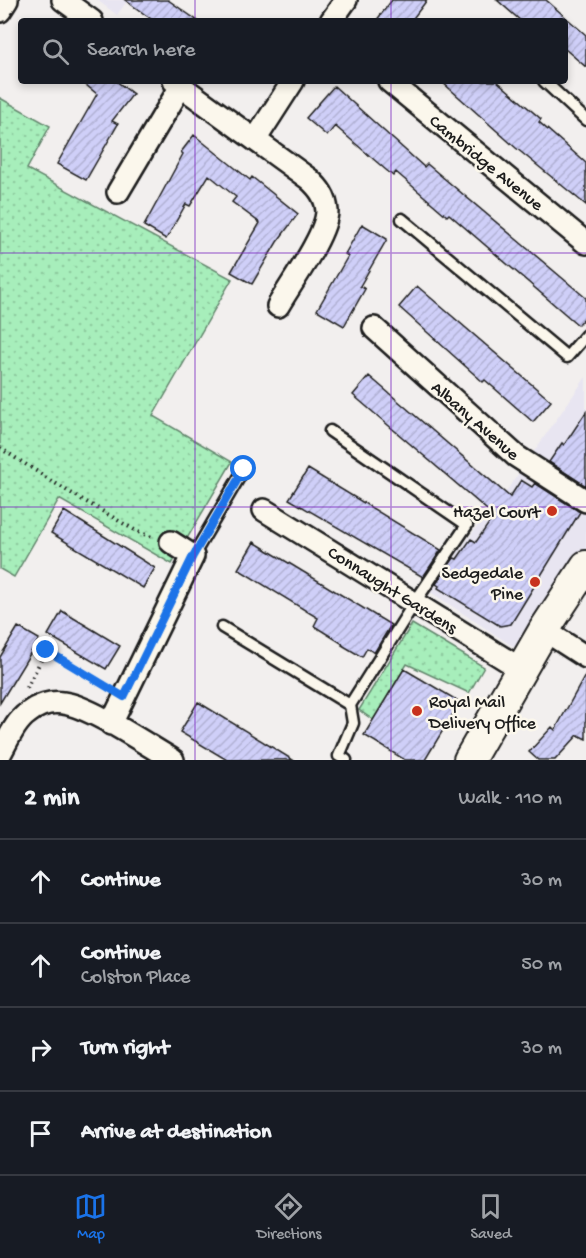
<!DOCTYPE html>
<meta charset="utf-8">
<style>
body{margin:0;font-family:"Gochi Hand",sans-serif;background:#20242c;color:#f1f3f6}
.stop{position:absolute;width:18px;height:18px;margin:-14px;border:4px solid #1a73e8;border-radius:50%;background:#fff}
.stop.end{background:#1a73e8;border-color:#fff;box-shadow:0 2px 6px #0008}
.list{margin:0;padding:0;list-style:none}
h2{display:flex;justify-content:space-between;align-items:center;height:78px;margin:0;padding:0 24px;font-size:26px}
h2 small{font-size:20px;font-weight:400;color:#9ea1a6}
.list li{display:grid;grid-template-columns:39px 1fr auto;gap:18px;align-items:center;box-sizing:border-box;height:84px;padding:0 24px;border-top:2px solid #363941}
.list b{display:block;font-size:22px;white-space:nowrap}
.list p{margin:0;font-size:20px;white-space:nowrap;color:#9ea1a6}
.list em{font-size:20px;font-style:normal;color:#9ea1a6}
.icon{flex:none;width:33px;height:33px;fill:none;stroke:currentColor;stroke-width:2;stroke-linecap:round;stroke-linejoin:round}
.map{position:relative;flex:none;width:586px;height:760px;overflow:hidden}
.search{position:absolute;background:#171b24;box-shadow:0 3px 9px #0003;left:18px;right:18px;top:18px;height:66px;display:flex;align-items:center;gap:15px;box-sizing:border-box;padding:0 21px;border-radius:6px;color:#9ea1a6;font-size:22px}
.sheet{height:414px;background:#171b24}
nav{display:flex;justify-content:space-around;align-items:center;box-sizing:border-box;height:84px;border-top:2px solid #363941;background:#171b24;font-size:16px;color:#9ea1a6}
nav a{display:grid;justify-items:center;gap:3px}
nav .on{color:#1a73e8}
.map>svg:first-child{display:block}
</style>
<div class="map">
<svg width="586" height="760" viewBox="0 0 586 760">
<defs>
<pattern id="grass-dots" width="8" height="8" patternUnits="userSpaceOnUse" patternTransform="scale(1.5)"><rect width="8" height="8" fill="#a7eebb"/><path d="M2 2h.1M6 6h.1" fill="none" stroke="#8fcca0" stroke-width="1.8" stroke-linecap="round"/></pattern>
<pattern id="building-hatch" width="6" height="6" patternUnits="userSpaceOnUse" patternTransform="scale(1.5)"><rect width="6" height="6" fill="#cfcff8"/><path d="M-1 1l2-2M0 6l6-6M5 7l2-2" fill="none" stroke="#b1b1d4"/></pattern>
</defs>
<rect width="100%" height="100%" fill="#f2efee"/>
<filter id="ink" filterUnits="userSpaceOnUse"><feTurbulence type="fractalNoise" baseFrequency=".0167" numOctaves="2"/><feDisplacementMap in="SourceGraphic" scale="12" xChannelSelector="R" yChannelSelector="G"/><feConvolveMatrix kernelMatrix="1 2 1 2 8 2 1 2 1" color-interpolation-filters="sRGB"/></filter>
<g filter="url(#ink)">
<!-- built -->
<path fill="#e8e5f1" d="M97 0H128L117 15Z
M586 377V586L535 661 429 591 494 504 498 503Z"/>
<!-- grass -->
<path fill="url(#grass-dots)" stroke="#62856c" stroke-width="1.5" d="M0 98 50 126 27 169 232 279 153 416 232 462 172 564 59 499 14 577 0 569Z
M412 624 484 667 469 693 407 664 373 720 359 710Z"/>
<!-- building -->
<path fill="url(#building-hatch)" stroke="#1c1c1c" stroke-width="1.5" d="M125 0H168L198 21H154Z
M392 0H427L411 21H376Z
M497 0H546L586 35V67L565 49V21H521Z
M81 81H116L133 94 112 121 118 124 86 180 57 164 97 94Z
M441 81H497L541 119 539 122 586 163V205L516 148Z
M334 86 424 167 427 164 586 298V316L578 325 449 214 447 216 396 172 393 176 335 126 327 136 306 118Z
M194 135 250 180 252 177 298 214 277 242 252 284 231 272 260 223 232 202 236 197 209 175 190 206 186 204 166 239 144 226 183 154 181 152Z
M362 224 387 239 360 286 365 289 344 326 317 310 348 256 345 254Z
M417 286 551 401 533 422 485 380 483 382 399 307Z
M369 376 510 497 521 480 532 487 535 483 580 512 511 624 500 626 438 588 439 586 436 584 454 558 457 559 471 539 476 542 494 516 353 395Z
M586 412V486L549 462 562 443 564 445Z
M308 469 441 550 423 577 289 499Z
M64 511 155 568 143 588 51 533Z
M254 542 391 625 374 653 367 648 362 657 342 645 343 644 314 626 318 618 238 569Z
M62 611 120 646 106 669 48 635Z
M18 627 39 639 0 703V657Z
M404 669 460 702 425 760H405L364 735Z
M586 674V739L578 735 555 760H538L529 752 552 727 555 730Z
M198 702 293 760H227L180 732Z"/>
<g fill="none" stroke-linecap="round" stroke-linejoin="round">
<!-- lane casing -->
<g stroke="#1c1c1c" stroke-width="15">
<path id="lane" d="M544 81 586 120
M402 219 567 357 586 335
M193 556 244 469
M222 627 350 705 415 602 467 525 330 431
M346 760 339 756 353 723 350 705"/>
</g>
<!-- street casing -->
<g stroke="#1c1c1c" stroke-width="26">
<path id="street" d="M63 0 92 21
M0 11 7 0
M331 21 346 0
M174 81 309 179C319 188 326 197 327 211 327 234 290 285 278 306
M389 81 586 243
M255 140 293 81
M118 192 181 86
M374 328 516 456 586 501
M264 510 521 669
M544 630 586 657
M111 724 193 556 171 542
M0 754C8 740 15 722 28 713 38 705 51 701 63 703 90 706 147 745 173 760"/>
</g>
<!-- secondary casing -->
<g stroke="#1c1c1c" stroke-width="34">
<path id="secondary" d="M469 760 544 630 586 566"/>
</g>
<!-- path -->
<path stroke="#1c1c1c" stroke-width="4" stroke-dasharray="1.5 4.5" stroke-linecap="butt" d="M0 448 66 490 138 532 152 537
M27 688 46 650 108 687"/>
<!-- lane -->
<use href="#lane" stroke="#fbf7ec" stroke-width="10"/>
<!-- street -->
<use href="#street" stroke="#fbf7ec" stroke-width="21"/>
<!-- secondary -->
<use href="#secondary" stroke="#fbf7ec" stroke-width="30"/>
</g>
</g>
<g fill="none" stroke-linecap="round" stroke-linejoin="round" filter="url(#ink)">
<!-- route -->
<path stroke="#1a73e8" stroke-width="8" d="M46 650 124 697 193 556 244 469"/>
</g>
<!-- grid -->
<path fill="none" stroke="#7b2cbf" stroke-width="1.5" stroke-opacity="0.55" d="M195 0V21M391 0V21M195 81V760M391 81V760M0 253H586M0 507H586"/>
<!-- markers -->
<g fill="#c8321e" stroke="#fbf7ec" stroke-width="2">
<circle cx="552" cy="511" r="6"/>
<circle cx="535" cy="582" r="6"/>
<circle cx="417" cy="711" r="6"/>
</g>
<g text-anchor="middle" stroke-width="5" stroke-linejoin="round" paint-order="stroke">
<!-- street labels -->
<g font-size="18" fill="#1c1c1c" stroke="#fbf7ec">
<text transform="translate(487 162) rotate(39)" y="6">Cambridge Avenue</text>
<text transform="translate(476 420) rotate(41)" y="6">Albany Avenue</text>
<text transform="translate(393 589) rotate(32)" y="6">Connaught Gardens</text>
</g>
<!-- poi labels -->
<g font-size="18" fill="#1c1c1c" stroke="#fbf7ec" text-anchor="end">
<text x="540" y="517">Hazel Court</text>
<text x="523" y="578">Sedgedale<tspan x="523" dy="21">Pine</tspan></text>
<text x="429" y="707" text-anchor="start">Royal Mail<tspan x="429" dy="21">Delivery Office</tspan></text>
</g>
</g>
</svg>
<div class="stop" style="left:244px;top:469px"></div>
<div class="stop end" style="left:46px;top:650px"></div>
<div class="search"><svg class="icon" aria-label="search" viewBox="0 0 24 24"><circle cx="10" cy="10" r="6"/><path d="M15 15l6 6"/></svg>Search here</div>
</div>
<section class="sheet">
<h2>2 min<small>Walk · 110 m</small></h2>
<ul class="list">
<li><svg class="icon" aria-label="ahead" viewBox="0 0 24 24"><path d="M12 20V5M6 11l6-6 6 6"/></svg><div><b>Continue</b></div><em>30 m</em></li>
<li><svg class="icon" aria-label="ahead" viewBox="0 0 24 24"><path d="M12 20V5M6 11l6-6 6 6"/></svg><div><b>Continue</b><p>Colston Place</p></div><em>50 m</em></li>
<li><svg class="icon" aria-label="right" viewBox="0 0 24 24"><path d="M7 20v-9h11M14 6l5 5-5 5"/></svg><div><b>Turn right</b></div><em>30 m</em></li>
<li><svg class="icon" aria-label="arrive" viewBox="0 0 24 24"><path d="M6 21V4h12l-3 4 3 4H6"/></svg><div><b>Arrive at destination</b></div></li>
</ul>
</section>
<nav>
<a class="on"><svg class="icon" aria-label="map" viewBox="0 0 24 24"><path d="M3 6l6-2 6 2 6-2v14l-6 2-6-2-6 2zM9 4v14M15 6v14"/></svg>Map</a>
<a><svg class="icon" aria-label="directions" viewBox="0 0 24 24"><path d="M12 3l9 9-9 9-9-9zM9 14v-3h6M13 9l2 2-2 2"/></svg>Directions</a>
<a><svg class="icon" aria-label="saved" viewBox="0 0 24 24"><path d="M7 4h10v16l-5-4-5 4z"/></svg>Saved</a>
</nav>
